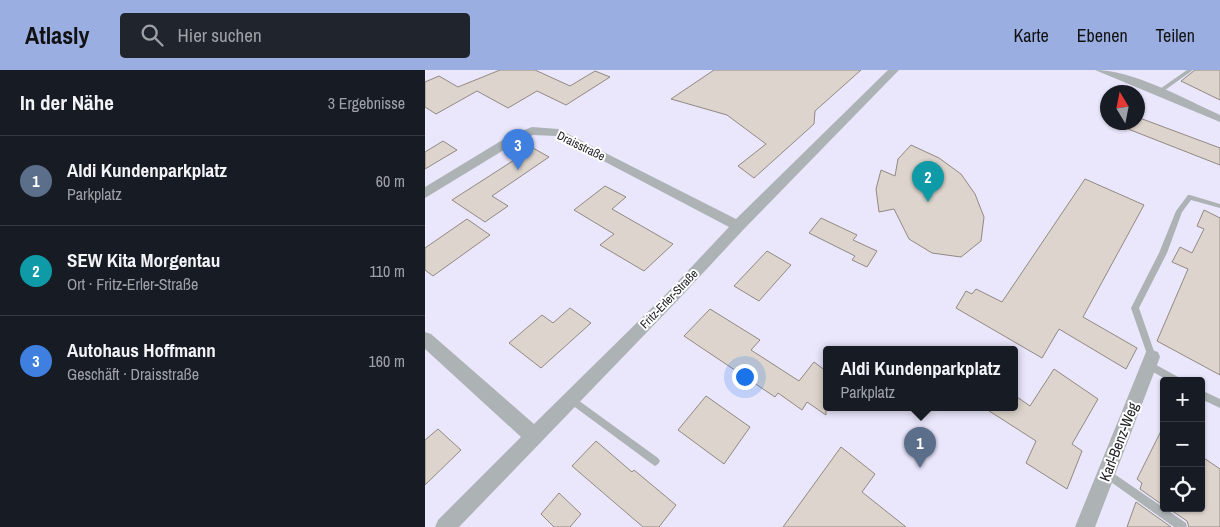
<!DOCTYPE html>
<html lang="de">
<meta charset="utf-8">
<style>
body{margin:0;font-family:"Archivo Narrow",sans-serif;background:#20242c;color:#f1f3f6}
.controls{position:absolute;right:15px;bottom:15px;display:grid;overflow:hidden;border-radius:5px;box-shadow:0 1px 4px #0004}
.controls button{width:45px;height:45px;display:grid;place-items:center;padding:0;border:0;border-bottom:1px solid #363941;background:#171b24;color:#f1f3f6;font:25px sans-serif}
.compass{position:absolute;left:675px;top:15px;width:45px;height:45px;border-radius:50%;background:#171b24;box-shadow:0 1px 4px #0004;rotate:350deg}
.you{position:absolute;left:319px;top:306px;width:18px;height:18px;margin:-12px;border:4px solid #fff;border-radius:50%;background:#1a73e8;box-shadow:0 0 0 8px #1a73e833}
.badge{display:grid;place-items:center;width:32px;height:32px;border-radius:50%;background:#9aaee2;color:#fff;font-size:16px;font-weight:700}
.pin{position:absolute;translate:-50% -41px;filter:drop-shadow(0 1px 2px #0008)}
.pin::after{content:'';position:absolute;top:26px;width:18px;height:15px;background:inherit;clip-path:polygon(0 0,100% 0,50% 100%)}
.popup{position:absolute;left:398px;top:276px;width:195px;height:65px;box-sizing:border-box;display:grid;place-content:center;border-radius:5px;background:#171b24;filter:drop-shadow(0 1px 4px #0005);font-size:16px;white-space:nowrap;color:#9ea1a6}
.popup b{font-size:19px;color:#f1f3f6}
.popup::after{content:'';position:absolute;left:50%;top:100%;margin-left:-10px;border:10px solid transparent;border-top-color:#171b24}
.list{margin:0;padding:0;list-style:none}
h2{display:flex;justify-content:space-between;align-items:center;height:65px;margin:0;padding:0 20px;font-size:21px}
h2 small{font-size:16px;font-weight:400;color:#9ea1a6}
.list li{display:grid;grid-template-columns:32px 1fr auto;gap:15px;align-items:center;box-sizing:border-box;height:90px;padding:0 20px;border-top:1px solid #363941}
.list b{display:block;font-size:19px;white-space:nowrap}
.list p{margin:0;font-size:16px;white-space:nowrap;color:#9ea1a6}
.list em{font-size:16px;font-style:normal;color:#9ea1a6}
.icon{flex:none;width:28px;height:28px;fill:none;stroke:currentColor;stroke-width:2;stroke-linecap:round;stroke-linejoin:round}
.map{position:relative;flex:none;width:795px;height:457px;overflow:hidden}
header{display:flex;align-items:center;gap:30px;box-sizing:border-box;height:70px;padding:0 25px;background:#9aaee2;color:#111}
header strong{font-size:24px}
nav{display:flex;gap:28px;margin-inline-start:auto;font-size:18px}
.search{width:350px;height:45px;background:#20242c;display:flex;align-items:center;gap:12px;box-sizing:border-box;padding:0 18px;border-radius:5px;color:#9ea1a6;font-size:19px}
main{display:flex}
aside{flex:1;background:#171b24}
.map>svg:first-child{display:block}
</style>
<header>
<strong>Atlasly</strong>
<div class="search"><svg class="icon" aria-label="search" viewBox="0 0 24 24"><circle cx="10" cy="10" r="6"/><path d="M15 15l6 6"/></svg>Hier suchen</div>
<nav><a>Karte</a><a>Ebenen</a><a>Teilen</a></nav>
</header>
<main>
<aside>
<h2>In der Nähe<small>3 Ergebnisse</small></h2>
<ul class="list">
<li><span class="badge" style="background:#5c6f8a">1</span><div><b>Aldi Kundenparkplatz</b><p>Parkplatz</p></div><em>60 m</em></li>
<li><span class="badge" style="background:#0f9aa8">2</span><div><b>SEW Kita Morgentau</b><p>Ort · Fritz-Erler-Straße</p></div><em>110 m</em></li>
<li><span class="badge" style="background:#3f7fe0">3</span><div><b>Autohaus Hoffmann</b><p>Geschäft · Draisstraße</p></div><em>160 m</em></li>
</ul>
</aside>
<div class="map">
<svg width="795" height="457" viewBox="0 0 795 457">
<rect width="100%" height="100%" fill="#f4f2fc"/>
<!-- industrial -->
<path fill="#eae6fc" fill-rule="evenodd" d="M0 0H673L713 14 795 49V457H0ZM682 22H712V52H682ZM401 279H589V337H401ZM739 311H776V438H739Z
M678 0H795V48L714 11Z"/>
<!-- building -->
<path fill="#ddd5cd" stroke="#918982" d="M75 0H110L145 16 170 1 185 7 141 35 112 21 83 38 52 21 11 44 0 37V12L14 6 33 17Z
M289 0H436L390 41 389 54 329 108 313 96 341 74 302 45 246 29Z
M770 0H795V30L756 11Z
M712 47 795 78V95L703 59 707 52H712Z
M18 71 32 80 0 99V82Z
M486 75 514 88 536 104 550 124 559 147 556 171 536 187 507 183 484 169 469 139 454 142 451 119 456 100 470 106 473 89Z
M108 78 124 87 67 126 83 136 60 152 27 130Z
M660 109 719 135 658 247 712 278 701 299 634 259 617 288 531 238 541 221 547 224 551 219 577 232Z
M180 116 201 127 187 139 248 174 219 201 175 175 189 164 149 140Z
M779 140 795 148V305L732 271 763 199 747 192 755 177 767 183 779 159 772 156Z
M396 148 432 165 428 170 452 181 442 197 427 190 430 186 384 163Z
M42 149 65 165 8 206 0 200V178Z
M342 181 366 195 334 231 309 216Z
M145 238 166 253 116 298 84 273 117 245 128 253Z
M285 239 335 270 326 280 374 311 389 292 401 301V345L382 332 377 340 353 323 350 327 259 266Z
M629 299 673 329 647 374 657 381 642 419 601 393 611 371 558 337H589V325L605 336Z
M281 326 325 357 299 394 253 360Z
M739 355V436L715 419 717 413 712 409Z
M13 359 36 380 0 415V370Z
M171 371 207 402 209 400 251 435 234 457H218L147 396Z
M416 377 450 404 437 422 481 457H358Z
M776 386 795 399V457H764L762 451 743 438H776Z
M134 423 156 444 145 457H129L116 444Z
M711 432 746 457H702Z"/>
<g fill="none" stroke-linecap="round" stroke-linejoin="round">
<!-- lane -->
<path fill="#adb2b4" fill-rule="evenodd" d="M762 0H768L736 23H732V21Z
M763 125H765L795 134V138L766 130 757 142 742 183 714 238 731 287 730 290 727 291 724 290 723 287 706 238 734 183 751 141Z
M724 291 755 308 756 311H744L721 298 720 295 721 292Z
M776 320 795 329V338L776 329Z
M146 325 233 388 235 391 233 394 230 396 227 394 143 332 142 329 143 326Z
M682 399 761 453 762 457H749L679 407 677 404 679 401Z"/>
<!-- street -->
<path fill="#adb2b4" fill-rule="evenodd" d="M463 0H474L318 160 252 231 34 457H10L13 450 96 367 0 279V262L6 264 109 354 242 223 304 157 131 66 108 65 92 72 0 128V117L84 66 107 57 133 59 311 149Z
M670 0C708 0 760 29 795 45V52Z
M727 280 733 282 735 287 670 457H650L719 287 721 282Z"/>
</g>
<g text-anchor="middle" stroke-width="4" stroke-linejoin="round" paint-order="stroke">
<!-- street labels -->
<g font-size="12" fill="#242327" stroke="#fff">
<text transform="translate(156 76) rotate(26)" y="4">Draisstraße</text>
<text transform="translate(244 229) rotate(-46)" y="4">Fritz-Erler-Straße</text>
</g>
<!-- near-street labels -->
<g font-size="15" fill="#242327" stroke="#fff">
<text transform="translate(694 372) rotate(-69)" y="5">Karl-Benz-Weg</text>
</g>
</g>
</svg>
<div class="controls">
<button>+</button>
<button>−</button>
<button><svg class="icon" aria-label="locate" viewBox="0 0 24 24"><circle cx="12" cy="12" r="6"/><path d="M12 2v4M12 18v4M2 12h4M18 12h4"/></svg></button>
</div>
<svg class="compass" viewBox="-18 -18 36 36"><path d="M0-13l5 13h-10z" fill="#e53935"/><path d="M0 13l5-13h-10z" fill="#9ea1a6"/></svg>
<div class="you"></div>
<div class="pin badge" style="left:495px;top:398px;background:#5c6f8a">1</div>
<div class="popup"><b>Aldi Kundenparkplatz</b>Parkplatz</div>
<div class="pin badge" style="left:503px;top:132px;background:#0f9aa8">2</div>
<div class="pin badge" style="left:93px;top:100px;background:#3f7fe0">3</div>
</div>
</main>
